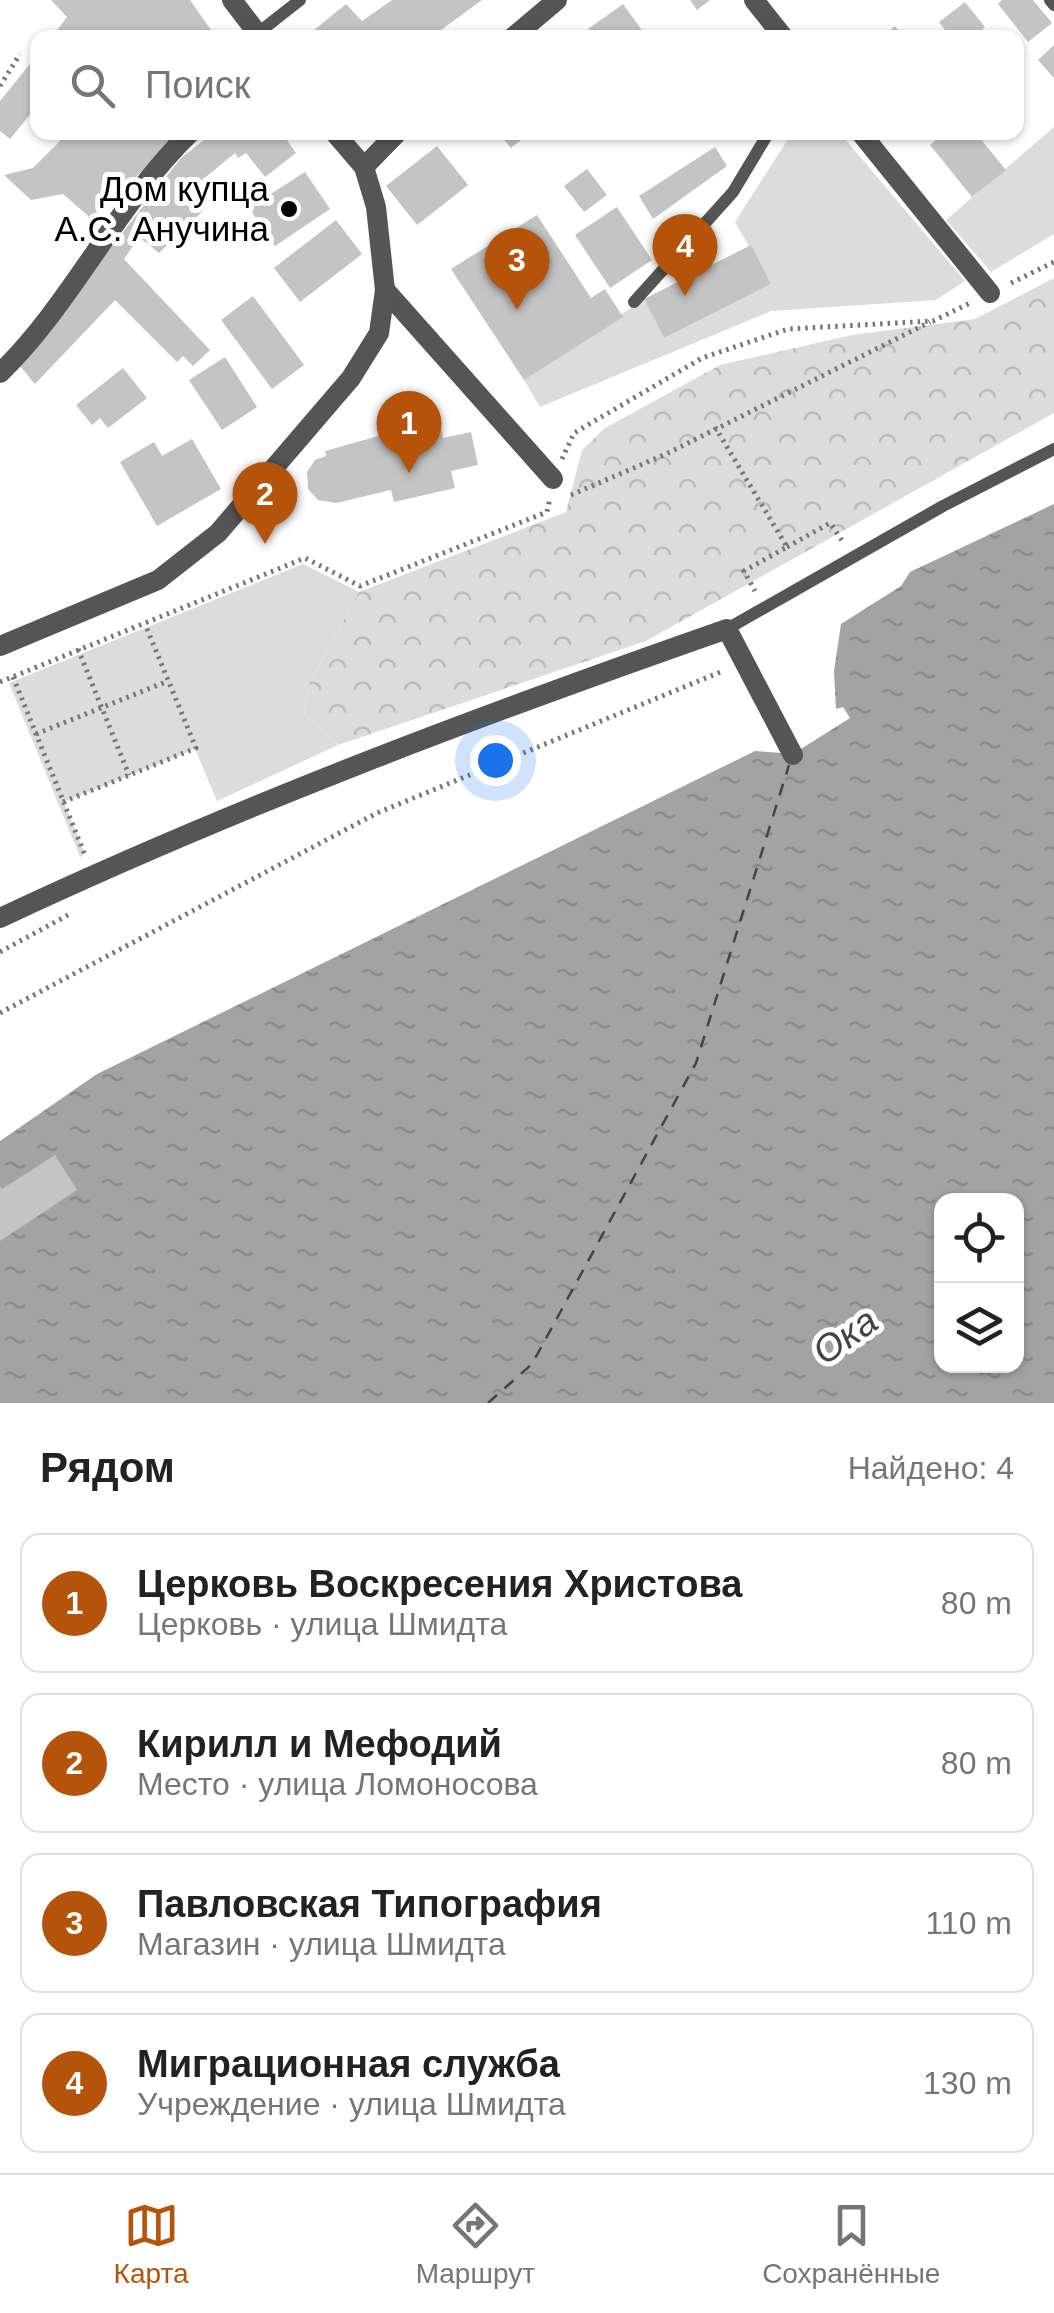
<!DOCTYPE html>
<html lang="ru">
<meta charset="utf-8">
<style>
body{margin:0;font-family:Arial,sans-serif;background:#f6f6f6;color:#222}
.controls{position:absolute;right:30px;bottom:30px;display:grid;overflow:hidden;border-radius:20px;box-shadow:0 2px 8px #0004}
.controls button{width:90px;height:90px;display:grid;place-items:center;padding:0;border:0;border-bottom:2px solid #e0e0e0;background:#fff;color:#222;font:50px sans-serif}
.you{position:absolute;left:495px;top:760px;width:35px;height:35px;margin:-25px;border:8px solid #fff;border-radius:50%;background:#1a73e8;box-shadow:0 0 0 15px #1a73e833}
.badge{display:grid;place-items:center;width:65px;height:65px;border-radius:50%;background:#b45309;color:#fff;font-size:32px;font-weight:700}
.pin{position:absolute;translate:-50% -82px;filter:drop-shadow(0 2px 5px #0008)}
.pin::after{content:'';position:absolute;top:52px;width:35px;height:30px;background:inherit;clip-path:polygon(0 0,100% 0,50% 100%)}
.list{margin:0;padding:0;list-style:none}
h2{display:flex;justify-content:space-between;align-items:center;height:130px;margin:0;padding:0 40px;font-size:42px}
h2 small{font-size:32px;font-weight:400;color:#767676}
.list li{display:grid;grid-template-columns:65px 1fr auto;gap:30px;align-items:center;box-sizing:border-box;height:140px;margin:0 20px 20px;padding:0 20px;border:2px solid #e0e0e0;border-radius:20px}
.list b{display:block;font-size:38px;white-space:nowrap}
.list p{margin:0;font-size:32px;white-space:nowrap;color:#767676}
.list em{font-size:32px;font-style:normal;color:#767676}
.icon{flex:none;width:55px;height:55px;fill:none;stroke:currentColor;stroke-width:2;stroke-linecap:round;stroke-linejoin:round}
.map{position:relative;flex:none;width:1054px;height:1403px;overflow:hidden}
.search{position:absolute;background:#fff;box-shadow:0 2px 8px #0004;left:30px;right:30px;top:30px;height:110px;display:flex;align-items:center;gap:25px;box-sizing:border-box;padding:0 35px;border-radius:20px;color:#767676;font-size:38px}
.sheet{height:770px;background:#fff}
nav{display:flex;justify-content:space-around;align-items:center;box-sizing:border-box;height:140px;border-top:2px solid #e0e0e0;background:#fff;font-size:28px;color:#767676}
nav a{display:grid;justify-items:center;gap:5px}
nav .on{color:#b45309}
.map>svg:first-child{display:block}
</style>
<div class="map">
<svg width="1054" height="1403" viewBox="0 0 1054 1403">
<defs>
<pattern id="forest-crowns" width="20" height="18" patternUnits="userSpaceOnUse" patternTransform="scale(2.5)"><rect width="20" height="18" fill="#dcdcdc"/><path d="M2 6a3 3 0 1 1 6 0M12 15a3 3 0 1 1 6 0" fill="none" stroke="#bbb"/></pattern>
<pattern id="water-ripples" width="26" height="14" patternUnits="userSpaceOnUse" patternTransform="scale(2.5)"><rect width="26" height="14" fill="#a3a3a3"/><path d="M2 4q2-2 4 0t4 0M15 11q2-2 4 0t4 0" fill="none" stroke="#8b8b8b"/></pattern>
</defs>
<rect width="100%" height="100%" fill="#fff"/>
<!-- grass -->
<path fill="#dcdcdc" d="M1054 127V234L991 272 946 220Z
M792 133H840L965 281 936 300 771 311 540 407 524 380 644 299 664 338 771 284 735 222Z
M303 564 359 592 309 684 304 714 338 745 217 801 195 749 64 802 85 854 80 857 9 683Z"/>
<!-- forest -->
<path fill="url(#forest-crowns)" d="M1054 278V413L646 641 338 745 304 714 309 684 359 592 566 512 582 450 605 428 720 365 852 335 975 319Z"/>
<!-- water -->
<path fill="url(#water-ripples)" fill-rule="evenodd" d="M1054 504V1403H0V1141L97 1074 755 751 793 754 850 718 843 707 836 709 834 671 841 624 901 586 910 572ZM942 1200H1016V1366H942Z"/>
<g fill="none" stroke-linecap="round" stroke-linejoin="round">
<!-- ferry -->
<path stroke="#444" stroke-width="2.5" stroke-dasharray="12 10" stroke-linecap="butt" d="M488 1403 532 1364 696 1063 789 765"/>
</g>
<!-- building -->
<path fill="#c4c4c4" d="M51 0H190L211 30 203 38H51L67 17Z
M392 0H482L430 38H318L313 31 346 4 362 21Z
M690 0H710L697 10Z
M1002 0H1033L1052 23 1028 42 998 4Z
M965 2 985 27 972 38H951L939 22Z
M623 4 644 33 637 38H594L588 29Z
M895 26 904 38H882Z
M1054 45V78L1038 60Z
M38 54V105L10 139 0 131V101Z
M69 132H179L94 221 63 194 31 200 4 175 33 168Z
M214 132H281L296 153 265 177 246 153 238 158 235 153 190 190 205 209 159 253 139 237 124 259 210 350 193 366 183 356 177 362 115 300 35 384 19 365 181 158Z
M498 132H531L511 148Z
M945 132H975L1006 170 972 197 930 145Z
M437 146 468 185 417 225 386 186Z
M715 147 727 166 653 219 639 196Z
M587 169 607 195 584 212 564 186Z
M305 172 330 209 275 246 249 208Z
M617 207 652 260 610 288 575 235Z
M537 215 591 298 605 289 623 317 524 380 451 269Z
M336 220 362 254 300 302 274 268Z
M751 245 771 284 664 338 644 299Z
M253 296 304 365 272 389 221 320Z
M225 357 257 407 222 430 189 380Z
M123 368 147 398 108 428 100 418 92 425 76 405Z
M439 419 443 438 471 432 478 465 451 471 455 488 394 502 391 490 336 503 318 500 308 489 307 472 315 460 326 456 325 451Z
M192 439 221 489 157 526 120 462 154 442 162 456Z
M55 1155 77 1190 0 1241V1186L2 1189Z"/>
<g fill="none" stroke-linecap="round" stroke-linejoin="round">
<!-- path -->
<path stroke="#777" stroke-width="5" stroke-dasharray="2.5 5" stroke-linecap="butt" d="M0 86 20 54
M1011 283 1054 262
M715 427 787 547 744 571 755 591
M562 459 574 433 702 358 788 329 933 321 970 303
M571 495 666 454 930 322
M787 547 830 523 843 542
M78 649 129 775
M13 677 85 855
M0 682 305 558 360 586 547 512 550 498
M36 734 168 681
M63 802 196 748 145 624
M0 952 68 915
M0 1013 377 813 723 671"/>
<!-- service -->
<path stroke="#555" stroke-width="12" d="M1050 0 1054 5
M258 33 300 0
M634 302 733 192 769 132
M727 629 943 506 1054 449"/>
<!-- minor -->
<path stroke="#555" stroke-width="20" d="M232 0 261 38
M754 0 784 38
M334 132 364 167
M860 132 990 293
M385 290 553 479
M0 373C71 305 117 203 191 132
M0 918C236 807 481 715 727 629L793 755"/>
<!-- tertiary -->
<path stroke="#555" stroke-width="20" d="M512 38 557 0
M0 646 158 580 218 533 351 378 379 333 385 290 376 207 364 167 398 132"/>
</g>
<!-- markers -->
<circle fill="#000" stroke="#fff" stroke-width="4" cx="289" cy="209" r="10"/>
<g text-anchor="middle" stroke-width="10" stroke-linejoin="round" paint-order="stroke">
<!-- poi labels -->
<g font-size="35" fill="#000" stroke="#fff" text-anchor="end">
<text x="269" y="201">Дом купца<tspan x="269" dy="40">А.С. Анучина</tspan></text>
</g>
<!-- water labels -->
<g font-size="38" font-style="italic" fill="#444" stroke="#fff">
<text transform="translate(845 1336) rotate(-35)" y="13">Ока</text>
</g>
</g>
</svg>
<div class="controls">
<button><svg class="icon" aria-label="locate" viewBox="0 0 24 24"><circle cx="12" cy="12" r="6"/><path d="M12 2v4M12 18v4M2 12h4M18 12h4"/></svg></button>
<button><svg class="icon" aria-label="layers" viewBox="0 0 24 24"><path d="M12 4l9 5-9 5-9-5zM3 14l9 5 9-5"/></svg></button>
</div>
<div class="you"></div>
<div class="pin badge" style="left:409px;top:473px">1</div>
<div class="pin badge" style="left:265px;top:544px">2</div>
<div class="pin badge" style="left:517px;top:310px">3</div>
<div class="pin badge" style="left:685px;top:296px">4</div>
<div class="search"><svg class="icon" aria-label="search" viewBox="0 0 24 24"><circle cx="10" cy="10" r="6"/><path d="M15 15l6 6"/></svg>Поиск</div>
</div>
<section class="sheet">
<h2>Рядом<small>Найдено: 4</small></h2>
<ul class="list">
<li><span class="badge">1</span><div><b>Церковь Воскресения Христова</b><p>Церковь · улица Шмидта</p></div><em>80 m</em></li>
<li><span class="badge">2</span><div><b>Кирилл и Мефодий</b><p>Место · улица Ломоносова</p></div><em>80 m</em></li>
<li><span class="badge">3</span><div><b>Павловская Типография</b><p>Магазин · улица Шмидта</p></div><em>110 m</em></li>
<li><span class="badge">4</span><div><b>Миграционная служба</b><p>Учреждение · улица Шмидта</p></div><em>130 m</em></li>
</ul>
</section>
<nav>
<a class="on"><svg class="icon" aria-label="map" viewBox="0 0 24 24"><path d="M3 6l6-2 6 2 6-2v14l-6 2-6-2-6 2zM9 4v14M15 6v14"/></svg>Карта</a>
<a><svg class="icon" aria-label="directions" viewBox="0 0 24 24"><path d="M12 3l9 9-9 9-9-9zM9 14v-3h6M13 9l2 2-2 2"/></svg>Маршрут</a>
<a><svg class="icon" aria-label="saved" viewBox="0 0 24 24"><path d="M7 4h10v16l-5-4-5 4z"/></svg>Сохранённые</a>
</nav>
